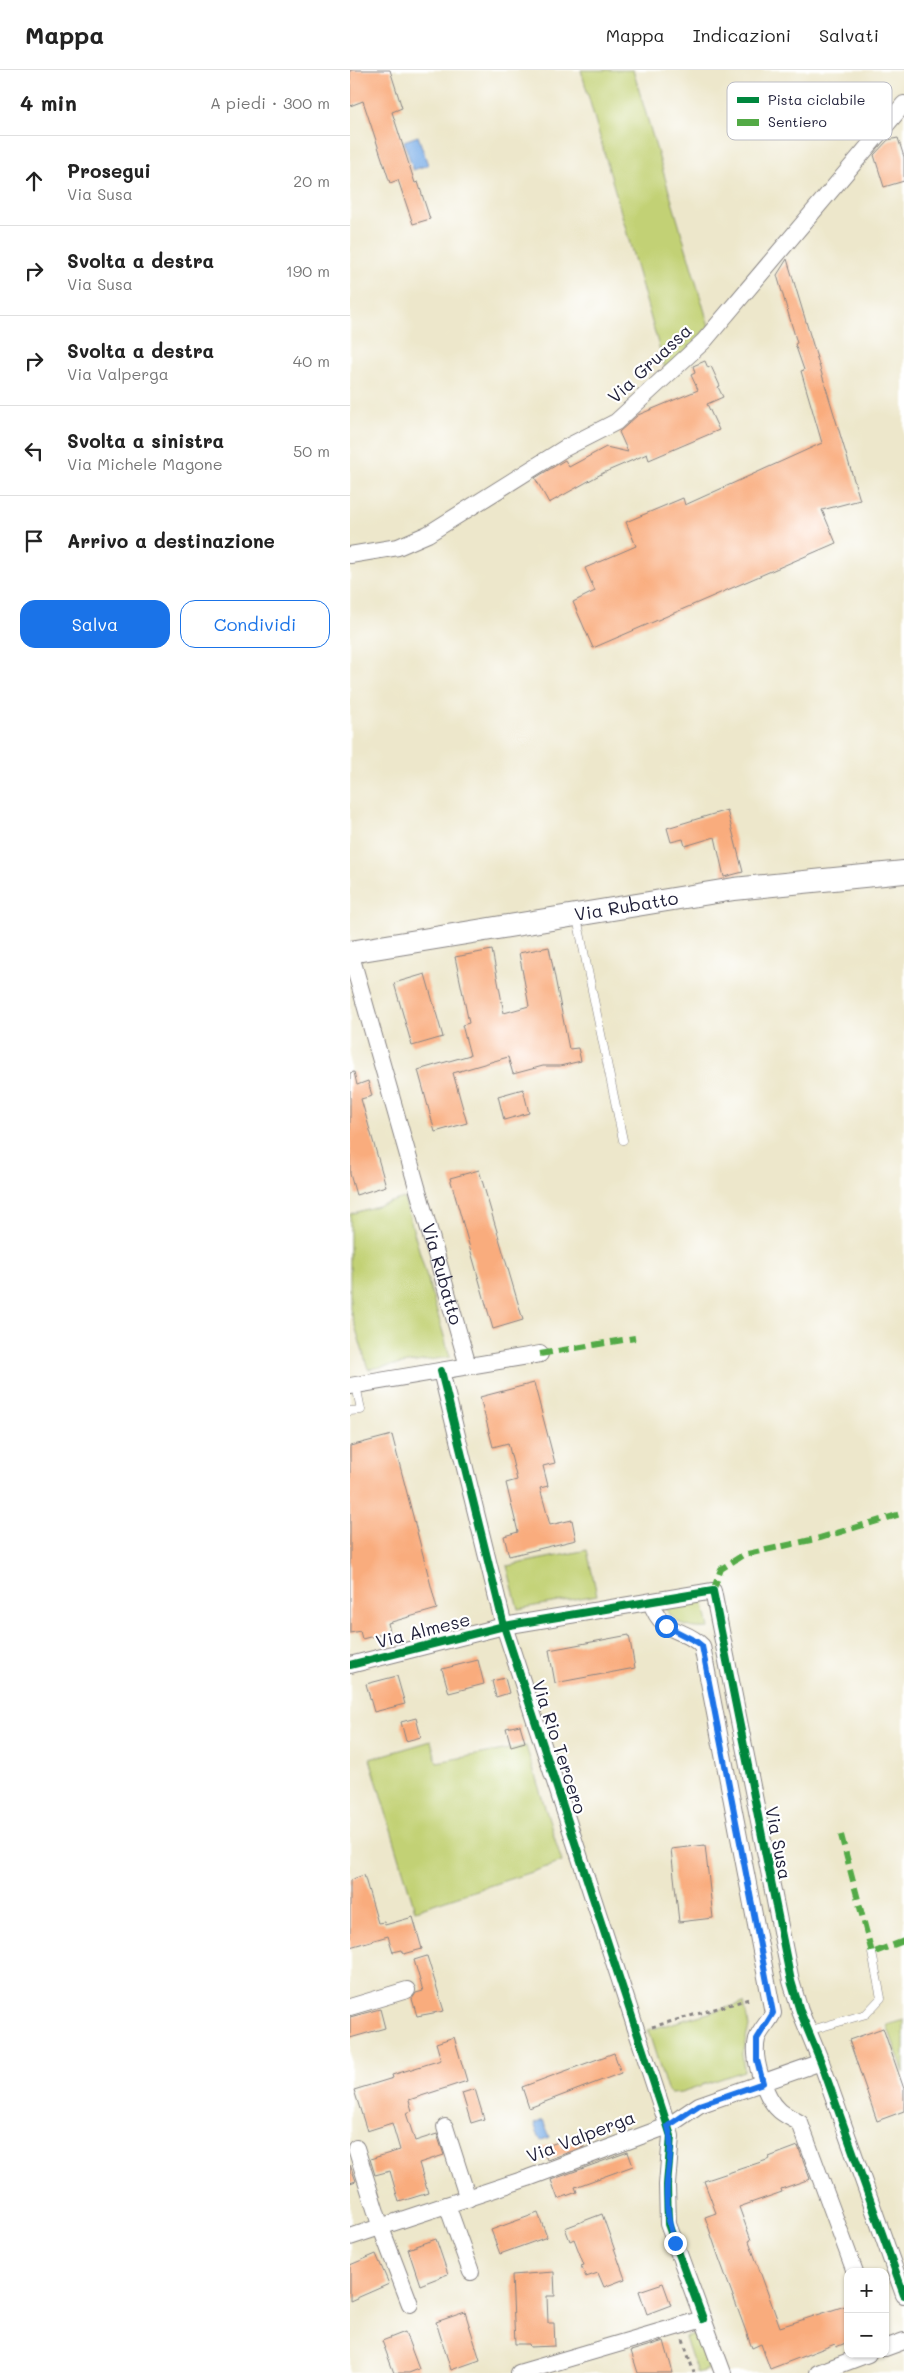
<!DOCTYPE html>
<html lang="it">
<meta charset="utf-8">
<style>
body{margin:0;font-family:Mali,sans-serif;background:#f6f6f6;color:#222}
.controls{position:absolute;right:15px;bottom:15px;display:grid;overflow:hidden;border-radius:10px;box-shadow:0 1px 4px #0004}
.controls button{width:45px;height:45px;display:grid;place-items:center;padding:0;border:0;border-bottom:1px solid #e0e0e0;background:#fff;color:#222;font:25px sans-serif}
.stop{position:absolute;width:15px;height:15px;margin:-11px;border:4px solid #1a73e8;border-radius:50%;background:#fff}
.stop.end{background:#1a73e8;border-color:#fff;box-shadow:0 1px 5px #0008}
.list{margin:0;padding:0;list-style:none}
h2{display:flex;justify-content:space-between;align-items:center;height:65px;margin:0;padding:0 20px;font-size:21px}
h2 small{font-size:16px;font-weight:400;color:#767676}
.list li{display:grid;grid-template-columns:32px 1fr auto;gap:15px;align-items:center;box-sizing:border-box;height:90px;padding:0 20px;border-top:1px solid #e0e0e0}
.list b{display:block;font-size:19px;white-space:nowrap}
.list p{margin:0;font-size:16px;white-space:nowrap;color:#767676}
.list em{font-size:16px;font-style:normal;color:#767676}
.actions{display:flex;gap:10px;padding:15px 20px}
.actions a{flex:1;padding:11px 0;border:1px solid #1a73e8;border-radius:15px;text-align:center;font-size:18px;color:#1a73e8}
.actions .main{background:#1a73e8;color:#fff}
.icon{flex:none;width:28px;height:28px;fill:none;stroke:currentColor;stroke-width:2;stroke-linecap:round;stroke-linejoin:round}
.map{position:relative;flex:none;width:554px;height:2303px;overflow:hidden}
header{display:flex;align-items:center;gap:30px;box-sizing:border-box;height:70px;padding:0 25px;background:#fff;border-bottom:1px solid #e0e0e0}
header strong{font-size:24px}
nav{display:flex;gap:28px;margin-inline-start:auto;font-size:18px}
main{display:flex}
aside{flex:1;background:#fff}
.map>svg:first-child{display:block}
</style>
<header>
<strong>Mappa</strong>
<nav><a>Mappa</a><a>Indicazioni</a><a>Salvati</a></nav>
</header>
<main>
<aside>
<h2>4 min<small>A piedi · 300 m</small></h2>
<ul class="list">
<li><svg class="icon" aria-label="ahead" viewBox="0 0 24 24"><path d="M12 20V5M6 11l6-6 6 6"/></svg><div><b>Prosegui</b><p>Via Susa</p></div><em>20 m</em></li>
<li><svg class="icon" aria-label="right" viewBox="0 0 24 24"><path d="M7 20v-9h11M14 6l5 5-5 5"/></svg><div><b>Svolta a destra</b><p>Via Susa</p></div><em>190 m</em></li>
<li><svg class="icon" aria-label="right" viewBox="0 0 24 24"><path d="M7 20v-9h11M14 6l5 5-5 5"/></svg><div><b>Svolta a destra</b><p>Via Valperga</p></div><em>40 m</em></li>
<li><svg class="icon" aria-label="left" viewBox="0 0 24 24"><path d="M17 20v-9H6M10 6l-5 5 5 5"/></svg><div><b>Svolta a sinistra</b><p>Via Michele Magone</p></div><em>50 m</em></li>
<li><svg class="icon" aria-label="arrive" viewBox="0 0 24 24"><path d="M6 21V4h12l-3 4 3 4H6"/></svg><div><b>Arrivo a destinazione</b></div></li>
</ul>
<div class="actions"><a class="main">Salva</a><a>Condividi</a></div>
</aside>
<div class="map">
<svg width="554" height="2303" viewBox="0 0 554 2303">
<rect width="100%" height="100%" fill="#fff"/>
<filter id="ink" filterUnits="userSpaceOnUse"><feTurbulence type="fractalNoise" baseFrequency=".02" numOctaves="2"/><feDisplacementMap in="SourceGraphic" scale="10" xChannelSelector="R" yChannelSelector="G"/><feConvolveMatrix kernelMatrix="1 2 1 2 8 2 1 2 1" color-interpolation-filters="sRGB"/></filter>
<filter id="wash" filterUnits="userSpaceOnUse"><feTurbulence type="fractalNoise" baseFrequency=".0096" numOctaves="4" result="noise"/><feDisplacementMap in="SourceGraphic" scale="20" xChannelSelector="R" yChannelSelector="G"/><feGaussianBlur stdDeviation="1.12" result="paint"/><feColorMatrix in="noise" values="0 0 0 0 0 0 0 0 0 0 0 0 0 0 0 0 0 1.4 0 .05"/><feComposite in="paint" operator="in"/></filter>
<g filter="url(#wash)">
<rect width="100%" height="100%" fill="#ede7cb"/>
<!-- green -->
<path fill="#c2d174" stroke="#727a58" d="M231 0H283L359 256 316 302Z
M54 1128 100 1287 18 1299 0 1239V1144Z
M237 1480 247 1525 168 1539 157 1496Z
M353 1530 359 1558C339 1560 325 1554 315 1537Z
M81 1671 87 1692 176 1676 212 1792 65 1840 20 1689Z
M394 1933 399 1957 392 1984 394 2001 331 2022 320 2023 317 2020 298 1960Z
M554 1950V2003L537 1955Z
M350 2262 362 2298 347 2303 335 2267Z"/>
<!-- water -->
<path fill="#7aaee7" stroke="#4e6891" d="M68 66 78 95 63 100 54 71Z
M193 2050 200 2067 191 2071 184 2054Z"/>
<g id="blocks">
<!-- building -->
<path fill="#f9ac7d" d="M0 0H40L52 38 42 42 65 113 68 112 80 149 63 154 48 110 40 113 13 31 0 36Z
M548 68 554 87V111L534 117 524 85 538 70Z
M437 189 510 430 472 440 486 473 243 578 223 532 245 521 235 498 286 476 276 452 333 428 335 435 472 373 451 301 454 300 445 274 447 273 427 205Z
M355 291 358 298 361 296 370 316 368 317 373 327 357 334 369 360 299 390 297 384 253 403 199 433 185 408 215 390 219 397 256 377 278 382 269 362 288 345 348 320 341 305 345 303 343 296Z
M377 740 393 802 374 807 365 767 335 776 333 769 321 772 317 758Z
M199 877 219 979 228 978 231 991 210 996H193L163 1004 158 987 103 1003 117 1053 85 1062 68 1000 120 985 112 955 119 953 105 887 142 880 154 943 179 936 169 883Z
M75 904 93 967 62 976 44 913Z
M4 1002 7 1015 18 1011 22 1026 11 1029 36 1116 6 1125 0 1104V1003Z
M173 1019 179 1043 154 1050 148 1026Z
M129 1100 173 1250 143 1259 100 1108Z
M184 1313 205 1393 193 1396 198 1416 190 1418 200 1455 222 1450 226 1470 159 1486 154 1466 168 1462 156 1413 167 1410 158 1373 143 1377 130 1327Z
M42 1365 87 1539 38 1553 40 1562 12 1569 10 1561 0 1563V1376Z
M279 1565 285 1598 205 1613 199 1580Z
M128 1590 134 1614 99 1623 92 1599Z
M47 1606 55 1634 24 1642 16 1614Z
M155 1608 159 1623 146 1627 142 1611Z
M66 1648 71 1667 56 1671 51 1652Z
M170 1655 175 1672 161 1676 156 1658Z
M355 1775 363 1848 329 1852 321 1779Z
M14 1805 28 1853 34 1852 35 1855 63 1847 72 1879 54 1884 52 1880 43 1882 38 1866 0 1877V1810Z
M77 1886 94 1941 67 1946 62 1929 66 1923 73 1921 64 1890Z
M30 1939 35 1958 0 1968V1947Z
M533 1958 554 2019V2041L527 2051 499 1970Z
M104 1967 117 2011 59 2030 62 2041 56 2043 65 2071 87 2064 94 2085 69 2093 78 2123 49 2132 40 2101 25 2105 20 2089 50 2080 42 2053 17 2061 4 2020 43 2008 42 2005 91 1990 86 1973Z
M264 1983 271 2003 179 2038 172 2017Z
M125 2019 134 2049 121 2053 112 2023Z
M231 2070 234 2077 197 2090 192 2078 208 2072 211 2078Z
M448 2076 460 2109 431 2119 432 2122 389 2137 401 2170 399 2171 430 2257 498 2235V2272L486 2277 485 2274 420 2299 411 2274 402 2278 369 2188 355 2147 366 2143 354 2111 420 2089 419 2087Z
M278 2082 283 2096 225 2117 227 2122 208 2129 201 2110Z
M0 2095 6 2111 0 2113Z
M188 2143 197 2167 150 2184 141 2160Z
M252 2144 275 2209 254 2217 248 2203 236 2207 231 2196 234 2195 224 2169 220 2171 215 2158Z
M86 2169 98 2204 70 2215 58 2179Z
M26 2184 39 2214 0 2231V2195Z
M204 2202 205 2226H197L198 2253H204L205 2276 180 2277 179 2274H165L162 2205Z
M313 2213 321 2235 297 2244 289 2221Z
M115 2242 130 2290 101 2300 86 2252Z
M55 2262 69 2299 59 2303H44L32 2271Z
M314 2271 323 2303H288L281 2281Z"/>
</g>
</g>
<g filter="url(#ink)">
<use href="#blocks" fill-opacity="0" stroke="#888483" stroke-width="1"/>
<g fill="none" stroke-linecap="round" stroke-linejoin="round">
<!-- lane casing -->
<g stroke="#888483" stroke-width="9">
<path id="lane" d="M227 848 273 1070
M0 1341 11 1340 6 1315
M458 1961 516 1944 531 1928 522 1883"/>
</g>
<!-- street casing -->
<g stroke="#888483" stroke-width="18">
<g id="street">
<path d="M0 485 48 477 78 464 215 378 266 352 354 271 554 34"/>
<path id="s1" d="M0 882 118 1296"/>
<path d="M91 1301 154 1556 321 2066 317 2115 318 2154 353 2249"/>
<path d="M0 1316 190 1284"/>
<path d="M301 1532C312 1566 334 1557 352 1576L423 1943C419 1952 410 1960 407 1969 402 1989 415 2028 430 2041 436 2046 443 2049 450 2053L505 2202"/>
<path d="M0 1595 154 1556 363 1521 441 1911 450 1941 471 1992 554 2225"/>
<path d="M0 1937 57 1920"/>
<path d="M95 2057 118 2129"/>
<path d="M6 2078 31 2158 60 2234"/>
<path d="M97 2135 121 2202"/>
<path d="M0 2167 178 2108 318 2056 349 2035 471 1992"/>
<path d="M535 2278 554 2271"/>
<path d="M169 2303 353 2249 373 2303"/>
<path d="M468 2303 518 2284"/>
</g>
</g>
<!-- secondary casing -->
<g stroke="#888483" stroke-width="24">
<g id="secondary">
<path id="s2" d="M0 882 384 819 554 802"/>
</g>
</g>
<!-- path -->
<path stroke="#888483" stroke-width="3" stroke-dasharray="4 4" stroke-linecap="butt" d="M302 1957 399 1929
M333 2270 344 2303"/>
<!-- lane -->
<use href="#lane" stroke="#fff" stroke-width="8"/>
<!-- street -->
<use href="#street" stroke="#fff" stroke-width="16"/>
<!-- secondary -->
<use href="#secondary" stroke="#fff" stroke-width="22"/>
<!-- quiet -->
<path stroke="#53aa46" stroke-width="6" stroke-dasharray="12 6" stroke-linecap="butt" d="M190 1284 285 1268
M363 1521 371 1499 393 1485 470 1468 554 1443
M491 1765 522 1883 554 1871"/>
<!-- cycleway casing -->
<g stroke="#fff" stroke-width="11">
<path id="cycleway" d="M91 1301 154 1556 321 2066 317 2115 318 2154 353 2249
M0 1595 154 1556 363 1521 441 1911 450 1941 471 1992 554 2225"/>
</g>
<!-- cycleway -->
<use href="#cycleway" stroke="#00873e" stroke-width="8"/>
</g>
</g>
<g fill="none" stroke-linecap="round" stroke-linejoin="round" filter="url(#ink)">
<!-- route -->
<path stroke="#1a73e8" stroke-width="6" d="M316 1556 347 1572 352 1576 423 1943 407 1969V1990L413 2013 349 2035 318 2056C324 2076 318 2095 317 2115 316 2135 318 2154 325 2173"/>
</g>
<g text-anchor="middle" stroke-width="4.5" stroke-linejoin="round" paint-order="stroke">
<!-- street labels -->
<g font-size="18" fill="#22223b" stroke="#fff">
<text transform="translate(300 294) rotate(-43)" y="6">Via Gruassa</text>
<text dy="6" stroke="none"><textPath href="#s2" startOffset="280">Via Rubatto</textPath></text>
<text dy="6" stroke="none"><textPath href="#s1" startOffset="335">Via Rubatto</textPath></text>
<text transform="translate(73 1561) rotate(-14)" y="6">Via Almese</text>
<text transform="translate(209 1677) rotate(72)" y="6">Via Rio Tercero</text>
<text transform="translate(428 1773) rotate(79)" y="6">Via Susa</text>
<text transform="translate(231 2067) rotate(-21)" y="6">Via Valperga</text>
</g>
</g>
<!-- legend -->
<rect x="377" y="12" width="165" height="58" rx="8" fill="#fff" stroke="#bdbdc4" stroke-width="1"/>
<rect x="387" y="27" width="22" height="6" fill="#00873e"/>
<rect x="387" y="49" width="22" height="7" fill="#53aa46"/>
<g font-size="14" fill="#22223b">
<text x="418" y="35">Pista ciclabile</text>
<text x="418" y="57">Sentiero</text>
</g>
</svg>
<div class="controls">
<button>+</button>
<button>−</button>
</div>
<div class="stop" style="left:316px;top:1556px"></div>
<div class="stop end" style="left:325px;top:2173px"></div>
</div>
</main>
